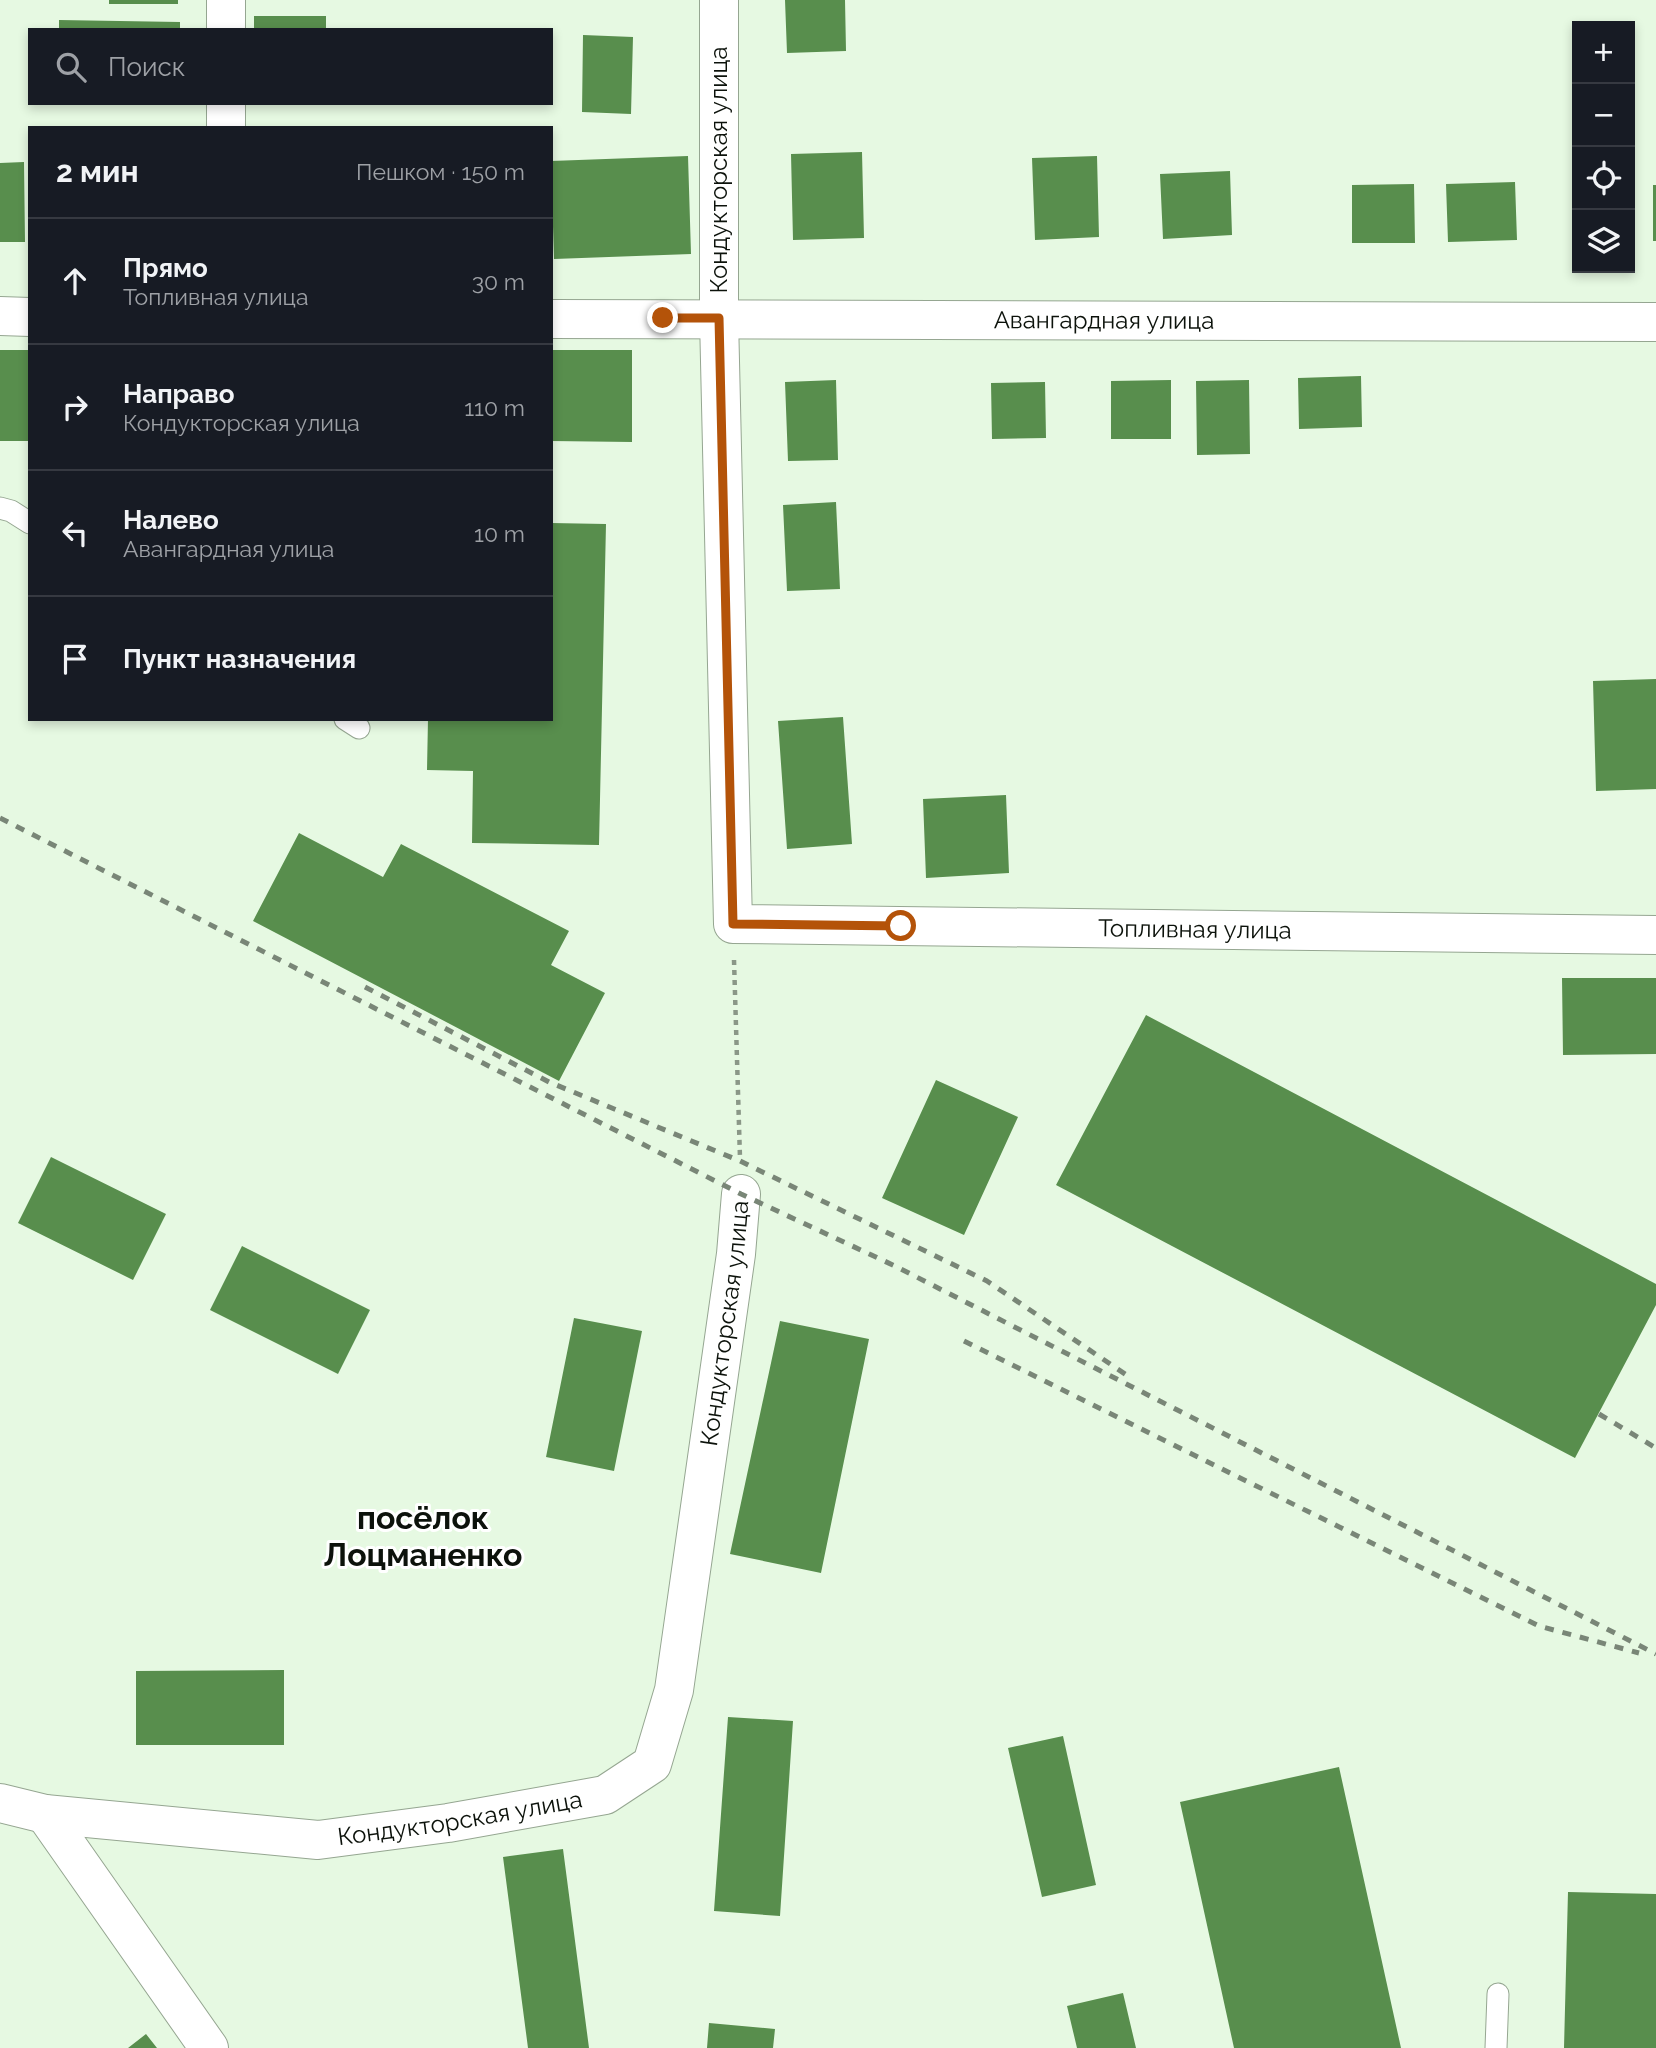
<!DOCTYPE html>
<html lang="ru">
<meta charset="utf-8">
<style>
body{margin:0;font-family:Raleway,sans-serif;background:#242831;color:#f1f3f6}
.controls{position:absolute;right:21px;top:21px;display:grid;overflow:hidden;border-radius:0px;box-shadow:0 4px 10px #0003}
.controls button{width:63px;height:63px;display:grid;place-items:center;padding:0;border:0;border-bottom:2px solid #363941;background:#171b24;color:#f1f3f6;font:35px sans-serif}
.stop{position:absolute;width:21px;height:21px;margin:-16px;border:5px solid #b45309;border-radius:50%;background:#fff}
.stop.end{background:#b45309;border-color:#fff;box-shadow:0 2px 7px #0008}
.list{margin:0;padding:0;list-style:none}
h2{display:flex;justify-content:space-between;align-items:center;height:91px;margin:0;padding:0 28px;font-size:30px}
h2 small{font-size:23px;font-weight:400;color:#9ea1a6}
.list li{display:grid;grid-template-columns:46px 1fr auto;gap:21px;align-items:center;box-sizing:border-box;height:126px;padding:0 28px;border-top:2px solid #363941}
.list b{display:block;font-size:26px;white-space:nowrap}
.list p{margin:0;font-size:23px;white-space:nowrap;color:#9ea1a6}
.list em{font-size:23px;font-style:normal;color:#9ea1a6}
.icon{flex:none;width:38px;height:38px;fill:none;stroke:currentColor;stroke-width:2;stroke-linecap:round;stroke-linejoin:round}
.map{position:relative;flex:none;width:1656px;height:2048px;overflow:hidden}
.search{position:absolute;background:#171b24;box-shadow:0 4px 10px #0003;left:28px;top:28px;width:525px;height:77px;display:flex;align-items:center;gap:18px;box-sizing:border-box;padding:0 24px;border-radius:0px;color:#9ea1a6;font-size:26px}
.panel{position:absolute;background:#171b24;box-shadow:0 4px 10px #0003;left:28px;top:126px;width:525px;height:595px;border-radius:0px}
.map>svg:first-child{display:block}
</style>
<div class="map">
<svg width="1656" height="2048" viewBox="0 0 1656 2048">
<rect width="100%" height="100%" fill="#e6f9e2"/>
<!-- building -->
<path fill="#588e4d" d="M109 0H178V4H109Z
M785 0H845L846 51 787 53Z
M254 16H326V30H254Z
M59 20 180 22V30H59Z
M583 35 633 37 631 114 582 112Z
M862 152 864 238 793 240 791 154Z
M688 156 691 254 554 259 551 161Z
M1097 156 1099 237 1035 240 1032 158Z
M24 162 25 242H0V163Z
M1230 171 1232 235 1163 239 1160 174Z
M1515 182 1517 240 1448 242 1446 184Z
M1414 184 1415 243H1352V185Z
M1653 185H1656V241H1653Z
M0 350H30V441H0Z
M551 350H632V442L551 441Z
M1361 376 1362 427 1299 429 1298 378Z
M836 380 838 460 788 461 785 382Z
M1171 380V439H1111V381Z
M1249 380 1250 454 1197 455 1196 381Z
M1045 382 1046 438 992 439 991 383Z
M836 502 840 589 787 591 783 505Z
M551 523 606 524 599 845 472 843 473 771 427 770 428 719H551Z
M1656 679V789L1596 791 1593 681Z
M843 717 852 844 787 849 778 721Z
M1006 795 1009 873 926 878 923 799Z
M299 833 383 877 401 844 569 931 551 965 605 993 559 1081 253 921Z
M1562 978H1656V1054L1563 1055Z
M1146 1015 1656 1284V1305L1575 1458 1056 1185Z
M936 1080 1018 1117 964 1235 882 1198Z
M51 1157 166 1214 133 1280 18 1223Z
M242 1246 370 1310 338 1374 210 1310Z
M574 1318 642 1331 614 1471 546 1457Z
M780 1321 869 1339 821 1573 730 1554Z
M284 1670V1745H136V1671Z
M728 1717 793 1721 780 1916 714 1911Z
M1063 1736 1096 1885 1042 1897 1008 1748Z
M1339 1767 1401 2048H1234L1180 1802Z
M563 1849 589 2048H528L503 1857Z
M1568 1892 1656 1894V2048H1564Z
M1123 1993 1136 2048H1077L1067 2006Z
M709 2023 775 2029 773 2048H707Z
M146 2034 157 2048H128Z"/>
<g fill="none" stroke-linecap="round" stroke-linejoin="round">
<!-- lane casing -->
<g stroke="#95a691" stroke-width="23">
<path id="lane" d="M0 508 11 511 30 523
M345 719 359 728
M1496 2048 1498 1994"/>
</g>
<!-- street casing -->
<g stroke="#95a691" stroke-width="40">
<g id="street">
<path d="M226 0V30"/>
<path id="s1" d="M719 0V318L733 924 1656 935"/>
<path d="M226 103V128"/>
<path d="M0 316 30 317"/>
<path id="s2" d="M551 319 1656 322"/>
<path id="s3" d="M0 1803 45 1814 318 1840 448 1823 605 1795 652 1764 674 1690 736 1254 741 1194"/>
<path d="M45 1814 209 2048"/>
</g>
</g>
<!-- path -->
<path stroke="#8a9787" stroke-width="4.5" stroke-dasharray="5 5" stroke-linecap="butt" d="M734 960 740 1158"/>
<!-- lane -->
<use href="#lane" stroke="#fff" stroke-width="21"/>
<!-- street -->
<use href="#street" stroke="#fff" stroke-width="38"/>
<!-- rail -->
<path stroke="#798677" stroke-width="5" stroke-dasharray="9 9" stroke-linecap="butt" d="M0 818 741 1194 895 1266 1656 1654
M365 987 549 1082 740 1161 987 1281 1131 1378
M964 1341 1539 1626 1639 1653
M1599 1414 1656 1448"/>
</g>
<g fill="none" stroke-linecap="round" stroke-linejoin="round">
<!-- route -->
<path stroke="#b45309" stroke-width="9" d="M663 318H719L733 924 901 926"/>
</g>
<g text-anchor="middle" stroke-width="6" stroke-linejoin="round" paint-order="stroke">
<!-- street labels -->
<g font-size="24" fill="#0c120b" stroke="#fff">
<text transform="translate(719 170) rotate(-90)" y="8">Кондукторская улица</text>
<text dy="8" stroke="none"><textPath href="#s2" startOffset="553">Авангардная улица</textPath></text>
<text dy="8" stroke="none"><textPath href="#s1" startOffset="1386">Топливная улица</textPath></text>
<text dy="8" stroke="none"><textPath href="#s3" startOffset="1115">Кондукторская улица</textPath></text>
<text dy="8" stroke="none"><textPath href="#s3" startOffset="464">Кондукторская улица</textPath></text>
</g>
<!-- district labels -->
<g font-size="32" font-weight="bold" fill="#0c120b" stroke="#fff">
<text x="423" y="1529">посёлок<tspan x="423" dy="37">Лоцманенко</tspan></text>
</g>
</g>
</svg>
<div class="controls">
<button>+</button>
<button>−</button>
<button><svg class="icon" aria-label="locate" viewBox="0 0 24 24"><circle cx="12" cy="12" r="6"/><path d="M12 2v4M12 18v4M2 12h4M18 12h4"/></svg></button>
<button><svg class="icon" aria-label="layers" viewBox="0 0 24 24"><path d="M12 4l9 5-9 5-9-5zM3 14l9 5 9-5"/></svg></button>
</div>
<div class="stop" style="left:901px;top:926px"></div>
<div class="stop end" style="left:663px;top:318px"></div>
<div class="search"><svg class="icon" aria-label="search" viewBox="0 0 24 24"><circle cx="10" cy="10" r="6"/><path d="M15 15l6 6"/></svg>Поиск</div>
<section class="panel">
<h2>2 мин<small>Пешком · 150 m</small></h2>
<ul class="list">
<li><svg class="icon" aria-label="ahead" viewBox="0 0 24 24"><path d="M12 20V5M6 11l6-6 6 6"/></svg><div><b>Прямо</b><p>Топливная улица</p></div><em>30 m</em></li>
<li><svg class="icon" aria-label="right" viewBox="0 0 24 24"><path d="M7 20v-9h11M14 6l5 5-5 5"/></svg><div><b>Направо</b><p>Кондукторская улица</p></div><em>110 m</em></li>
<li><svg class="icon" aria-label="left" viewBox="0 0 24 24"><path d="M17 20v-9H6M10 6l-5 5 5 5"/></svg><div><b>Налево</b><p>Авангардная улица</p></div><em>10 m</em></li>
<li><svg class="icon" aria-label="arrive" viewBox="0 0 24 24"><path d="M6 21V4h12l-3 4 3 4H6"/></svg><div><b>Пункт назначения</b></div></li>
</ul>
</section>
</div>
